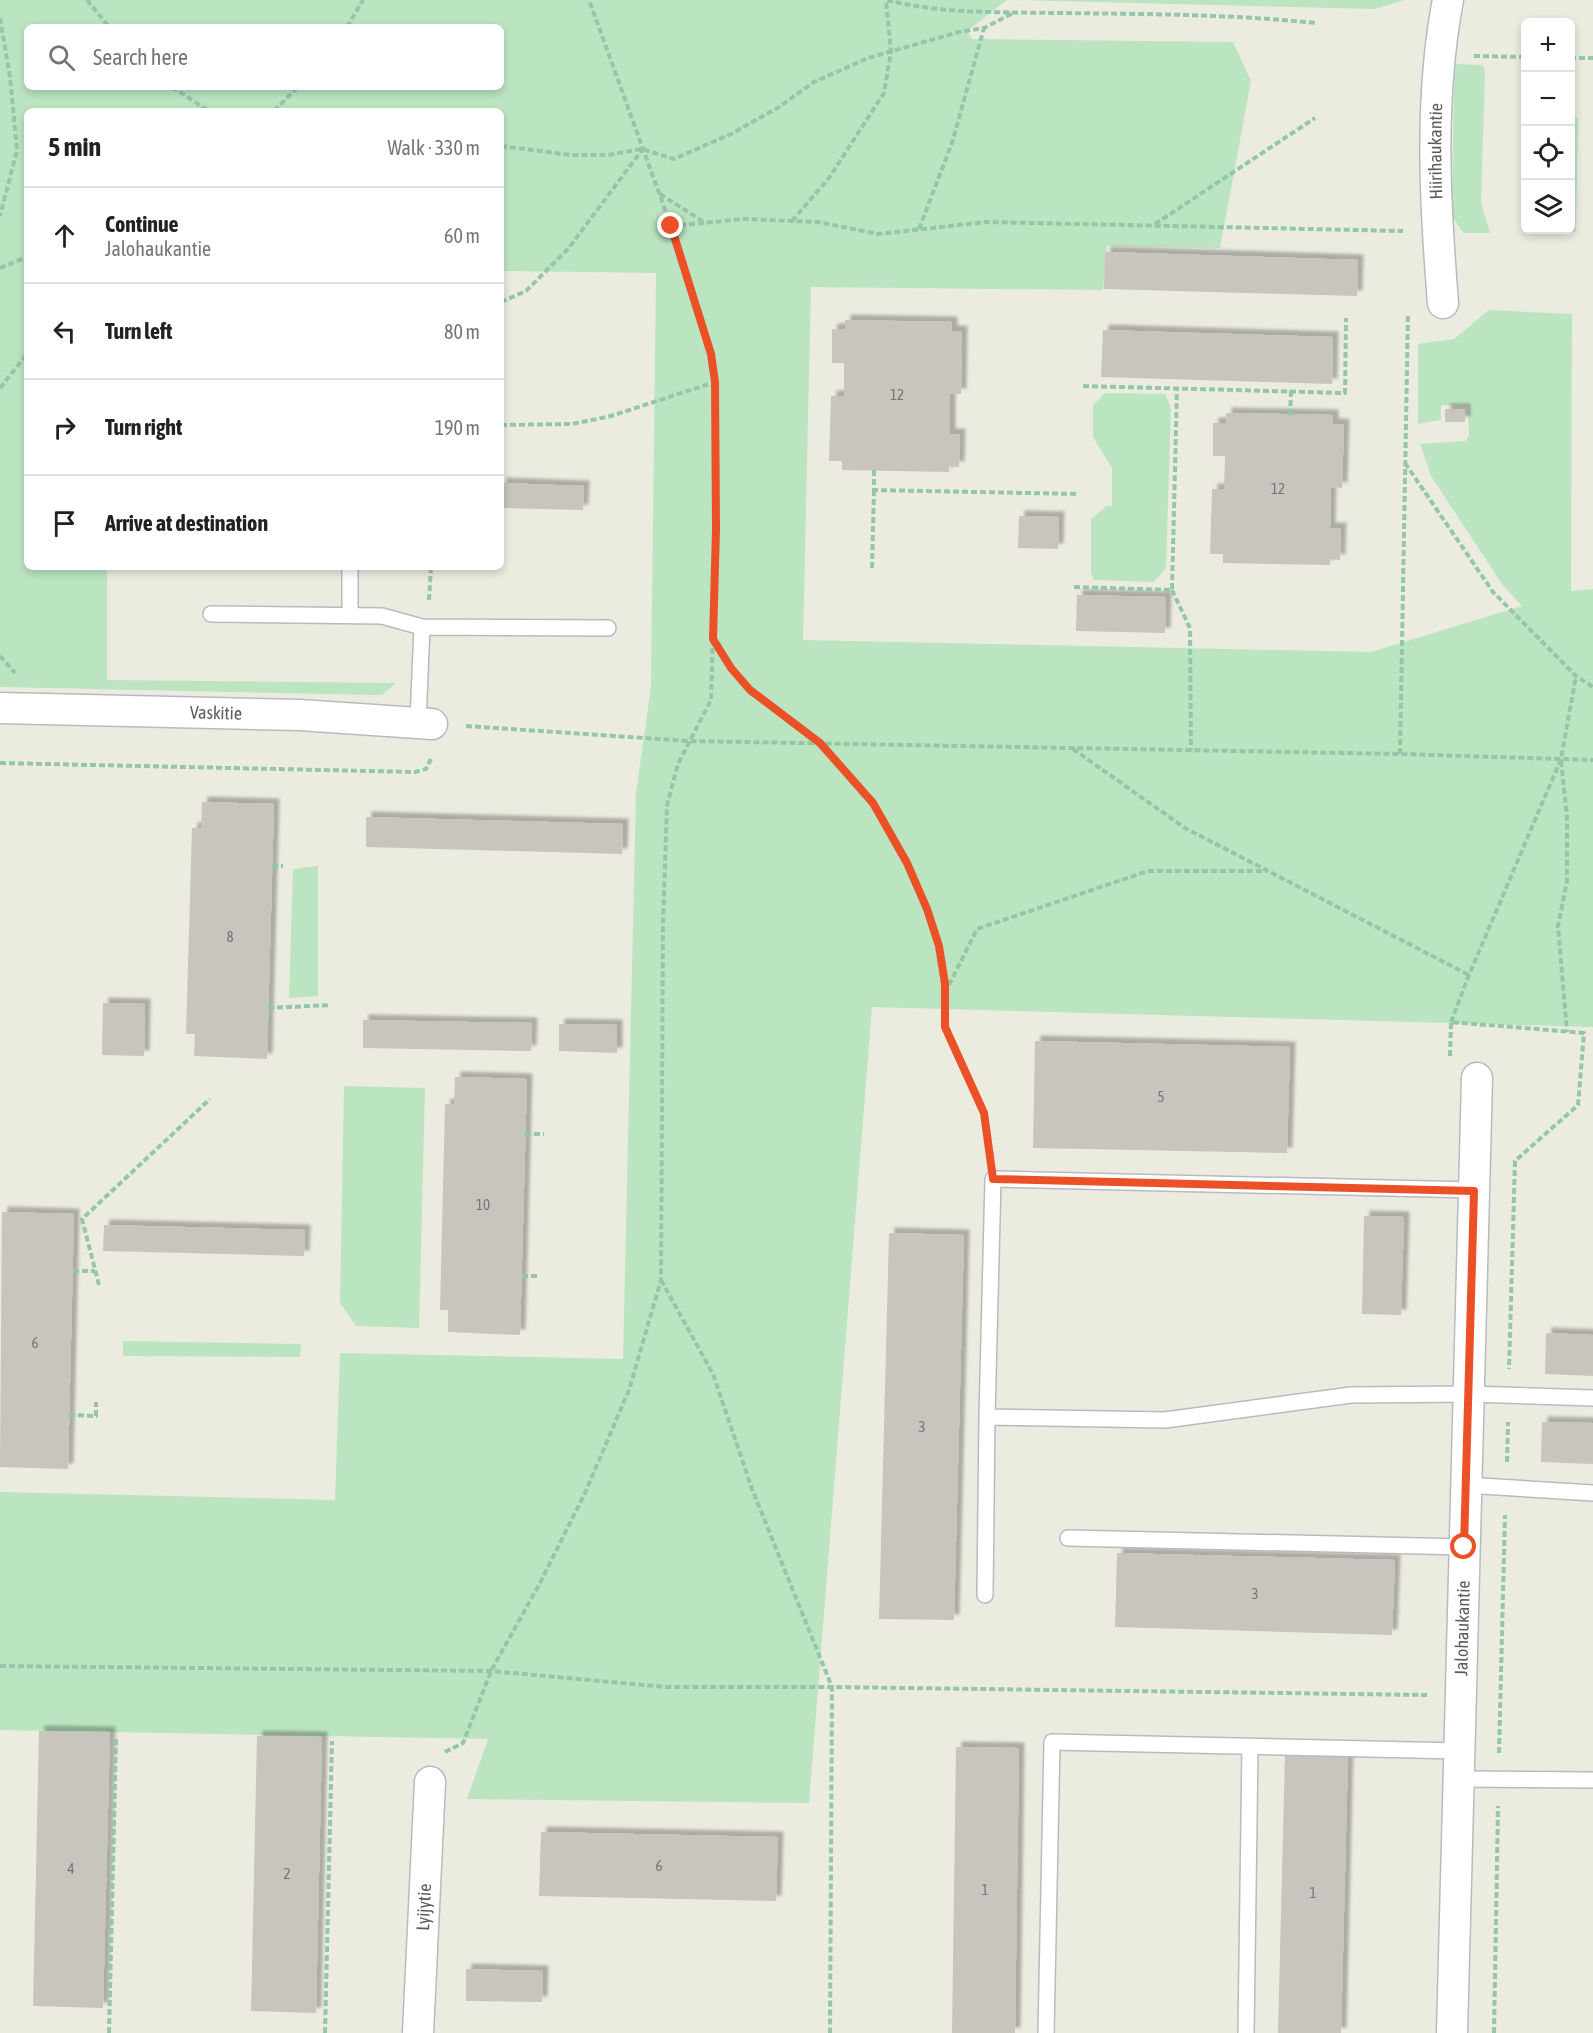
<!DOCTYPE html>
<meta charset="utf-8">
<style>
body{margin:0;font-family:"Asap Condensed",sans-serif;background:#f6f6f6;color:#202124}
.controls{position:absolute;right:18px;top:18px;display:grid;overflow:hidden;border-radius:9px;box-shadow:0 3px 9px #0003}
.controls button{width:54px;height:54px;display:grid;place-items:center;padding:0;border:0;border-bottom:2px solid #e0e0e0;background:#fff;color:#202124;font:30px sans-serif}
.stop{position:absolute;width:18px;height:18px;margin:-14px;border:4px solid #ec5027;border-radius:50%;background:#fff}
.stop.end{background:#ec5027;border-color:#fff;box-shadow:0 2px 6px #0008}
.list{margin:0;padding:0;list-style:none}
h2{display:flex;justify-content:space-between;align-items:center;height:78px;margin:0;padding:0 24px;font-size:26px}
h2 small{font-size:20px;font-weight:400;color:#757577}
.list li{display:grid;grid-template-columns:39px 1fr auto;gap:18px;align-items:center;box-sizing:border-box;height:96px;padding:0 24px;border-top:2px solid #e0e0e0}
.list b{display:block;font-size:22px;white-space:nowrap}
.list p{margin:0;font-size:20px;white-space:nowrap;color:#757577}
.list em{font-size:20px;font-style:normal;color:#757577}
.icon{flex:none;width:33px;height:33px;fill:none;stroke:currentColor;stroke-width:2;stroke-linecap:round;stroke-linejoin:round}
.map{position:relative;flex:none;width:1593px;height:2033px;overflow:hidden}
.search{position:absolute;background:#fff;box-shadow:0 3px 9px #0003;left:24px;top:24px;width:480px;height:66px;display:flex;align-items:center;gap:15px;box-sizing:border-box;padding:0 21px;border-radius:9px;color:#757577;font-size:22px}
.panel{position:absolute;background:#fff;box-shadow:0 3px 9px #0003;left:24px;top:108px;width:480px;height:462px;border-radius:9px}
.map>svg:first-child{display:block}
</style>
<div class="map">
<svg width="1593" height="2033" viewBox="0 0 1593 2033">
<defs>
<filter id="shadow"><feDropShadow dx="5.5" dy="-5.5" stdDeviation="1.5" flood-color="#0004"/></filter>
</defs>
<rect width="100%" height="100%" fill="#ecebe0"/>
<!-- green -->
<path fill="#bbe5c1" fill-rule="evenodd" d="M0 0H1007L967 31 972 39 1233 42 1251 81 1220 248 1107 246 1103 290 811 287 803 640 1371 652 1522 606 1502 584 1431 476 1420 444 1466 441 1469 435 1468 406 1441 405V420L1418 424V344L1454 339 1489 310 1572 314 1571 591 1593 589V1027L872 1007 809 1803 467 1799 488 1739 0 1730V1492L335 1500 340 1353 623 1359 636 793 651 687 656 273 501 271V111H27V567H107V680L396 683 382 695H374L0 687ZM27 27H501V87H27Z
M1011 0H1404L1375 9Z
M1454 64 1482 65 1485 70 1481 203 1490 233H1463L1452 216Z
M1571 117 1578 118 1576 232H1550V230H1570Z
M1105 393 1165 394 1171 408 1166 568 1154 582 1094 580 1091 573V519L1106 506H1112V468L1093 437V405Z
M318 866V996L289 998 293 869Z
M344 1086 425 1088 419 1328 356 1326 340 1303Z
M123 1341 301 1344 300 1357 123 1356Z"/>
<!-- building -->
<path fill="#c7c5bd" filter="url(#shadow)" d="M1105 252 1358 260 1357 296 1104 289Z
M845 320 952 322V331H962L961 394H950V434H960L959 467 949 466V472L842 470V461H829L831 396H844V363H832V329H845Z
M1103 330 1333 337 1332 384 1101 377Z
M1445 409H1465V422H1445Z
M1226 413 1333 415V424H1344L1342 488 1331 487 1330 528H1341L1340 560 1330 559V565L1223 563V554H1210L1212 489H1224L1225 456H1213V423H1226Z
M501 483 584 486 583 510 501 508Z
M1019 516 1059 517 1058 549 1018 548Z
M1077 595 1166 597 1165 633 1076 631Z
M202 802 274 804 267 1059 194 1056 195 1034H186L192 828H201Z
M366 817 623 824 622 854 366 847Z
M103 1003 145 1004 144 1056 102 1055Z
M363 1020 532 1023 531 1051 363 1048Z
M559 1024 617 1025V1053L559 1051Z
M1035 1041 1290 1047 1287 1153 1033 1148Z
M455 1077 527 1079 520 1335 448 1332V1310H440L445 1104H454Z
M2 1212 74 1214 68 1469 0 1467Z
M1364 1216 1404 1217 1401 1315 1362 1314Z
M104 1225 305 1230 304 1256 103 1251Z
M889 1233 964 1235 954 1620 879 1619Z
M1546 1333 1593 1335V1376L1545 1374Z
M1542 1422 1593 1423V1464L1541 1462Z
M1117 1553 1395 1560 1392 1635 1115 1627Z
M39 1731 110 1732 103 2008 33 2006Z
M257 1736 322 1737 316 2013 251 2011Z
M956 1747 1019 1748 1015 2033H952Z
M1285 1753 1348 1754 1341 2033H1278Z
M541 1832 778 1837 776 1901 539 1896Z
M466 1969 543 1971 542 2002 466 2001Z"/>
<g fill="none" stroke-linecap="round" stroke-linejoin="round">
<!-- service casing -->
<g stroke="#b8bac0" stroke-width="18">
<path id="service" d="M211 614 382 616 422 627 608 628
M350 615V567
M418 721 422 627
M1474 1190 993 1179 987 1417 1165 1420 1351 1395 1468 1394 1593 1398
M1466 1485 1593 1493
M1068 1538 1464 1547
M985 1595 987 1417
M1458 1779 1593 1780
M1046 2033 1052 1742 1459 1751
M1246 2033 1250 1747"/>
</g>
<!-- minor casing -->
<g stroke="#b8bac0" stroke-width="33">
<g id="minor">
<path id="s1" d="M1443 303C1435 204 1429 99 1448 0"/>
<path id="s2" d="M0 708 300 715 432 724"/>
<path id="s3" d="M418 2033 430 1782"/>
<path id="s4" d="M1452 2033 1477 1078"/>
</g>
</g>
<!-- path -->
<path stroke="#94c6a9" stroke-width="4" stroke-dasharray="6 3" stroke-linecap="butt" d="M87 0 109 27
M887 0C941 14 1000 12 1055 13 1143 14 1229 14 1316 23
M0 18 10 77 17 150 0 216
M347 27 363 0
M1474 56 1526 57
M1570 58H1593
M172 87 209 111
M274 111 298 87
M501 146 571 155H608L642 149 674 159 731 134 779 107 814 82 868 58 959 32 984 28 1015 12
M660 194 704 222
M792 221 829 178 884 93 891 52 886 0
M1155 224 1315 118
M671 226 744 219 818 222 878 234 986 222 1403 231
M919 229 952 143 984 28
M0 268 27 257
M501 302 526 291 568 249 642 150
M1083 386 1345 393 1346 318
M0 388 27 354
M1290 415 1291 391
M501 425 572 424 611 416 715 382
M1405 463 1493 592 1576 676 1593 687
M874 470V490L1078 494
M872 568 874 490
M1074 587 1172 590 1177 388
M1172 590 1190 628 1191 750
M429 600 431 567
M713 639 731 668 750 690 820 743 873 803 907 863 927 909 939 946 945 984V1027L984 1113 989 1153
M0 656 15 673
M466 726 689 741 1400 754 1593 760
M1073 749 1185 828 1469 975
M1400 754 1408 313
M1561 761 1567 816V881L1558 926 1567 1032
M0 763 415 772 426 769 431 759
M272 866H283
M945 993 977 929 1148 871H1266
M268 1008 331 1005
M1451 1022 1469 975 1561 759 1576 676
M1450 1056 1451 1022 1584 1033 1578 1105 1515 1161 1509 1369
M525 1134H544
M73 1271H95
M522 1276H540
M661 1280 713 1374 752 1489 832 1687 830 2033
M99 1285 82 1219 210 1099
M69 1415 96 1416V1402
M1507 1462 1508 1422
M0 1666 491 1671 666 1687H832L1428 1695
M445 1752 463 1743 491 1671 540 1583 585 1493 629 1390 661 1280 663 924 667 805 678 764 711 700 716 529 715 382 711 354 671 226 589 0
M1499 1753 1505 1515
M109 2033 116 1739
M325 2033 332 1741
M1494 2033 1498 1806"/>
<!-- service -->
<use href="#service" stroke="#fff" stroke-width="15"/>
<!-- minor -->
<use href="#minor" stroke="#fff" stroke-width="30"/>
</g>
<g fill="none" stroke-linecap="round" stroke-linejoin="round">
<!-- route -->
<path stroke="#ec5027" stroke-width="8" d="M671 226 711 354 715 382 716 529 713 639 731 668 750 690 820 743 873 803 907 863 927 909 939 946 945 984V1027L984 1113 993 1179 1474 1191 1464 1547"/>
</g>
<g text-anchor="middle" stroke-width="6" stroke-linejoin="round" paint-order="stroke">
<!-- number labels -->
<g font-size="15" fill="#747679">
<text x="897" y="400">12</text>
<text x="1278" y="494">12</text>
<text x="230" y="942">8</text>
<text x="1161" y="1102">5</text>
<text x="483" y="1210">10</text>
<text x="35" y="1348">6</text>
<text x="922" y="1432">3</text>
<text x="1255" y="1599">3</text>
<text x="659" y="1871">6</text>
<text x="71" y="1874">4</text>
<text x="287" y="1879">2</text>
<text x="985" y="1895">1</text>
<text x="1313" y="1898">1</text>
</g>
<!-- street labels -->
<g font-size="18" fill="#595c62" stroke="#fff">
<text dy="6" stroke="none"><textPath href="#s1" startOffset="152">Hiirihaukantie</textPath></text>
<text dy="6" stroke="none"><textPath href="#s2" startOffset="216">Vaskitie</textPath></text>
<text dy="6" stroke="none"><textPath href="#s4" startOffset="405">Jalohaukantie</textPath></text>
<text dy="6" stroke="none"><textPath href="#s3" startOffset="126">Lyijytie</textPath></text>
</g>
</g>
</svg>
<div class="controls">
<button>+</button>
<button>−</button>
<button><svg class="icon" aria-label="locate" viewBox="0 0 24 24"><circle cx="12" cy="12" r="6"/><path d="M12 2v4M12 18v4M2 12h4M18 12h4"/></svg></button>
<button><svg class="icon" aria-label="layers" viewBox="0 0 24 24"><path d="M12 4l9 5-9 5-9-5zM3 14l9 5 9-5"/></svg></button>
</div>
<div class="stop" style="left:1464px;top:1547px"></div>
<div class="stop end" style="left:671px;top:226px"></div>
<div class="search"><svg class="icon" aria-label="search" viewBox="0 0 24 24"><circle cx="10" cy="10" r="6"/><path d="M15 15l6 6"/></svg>Search here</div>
<section class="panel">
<h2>5 min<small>Walk · 330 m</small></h2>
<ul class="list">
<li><svg class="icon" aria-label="ahead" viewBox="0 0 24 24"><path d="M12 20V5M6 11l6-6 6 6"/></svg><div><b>Continue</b><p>Jalohaukantie</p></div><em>60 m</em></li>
<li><svg class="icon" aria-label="left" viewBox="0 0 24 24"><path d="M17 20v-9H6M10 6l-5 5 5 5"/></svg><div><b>Turn left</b></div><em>80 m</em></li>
<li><svg class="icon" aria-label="right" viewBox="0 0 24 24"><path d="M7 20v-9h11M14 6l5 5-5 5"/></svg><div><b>Turn right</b></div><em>190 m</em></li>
<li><svg class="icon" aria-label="arrive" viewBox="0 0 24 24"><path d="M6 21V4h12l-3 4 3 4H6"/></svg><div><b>Arrive at destination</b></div></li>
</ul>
</section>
</div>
